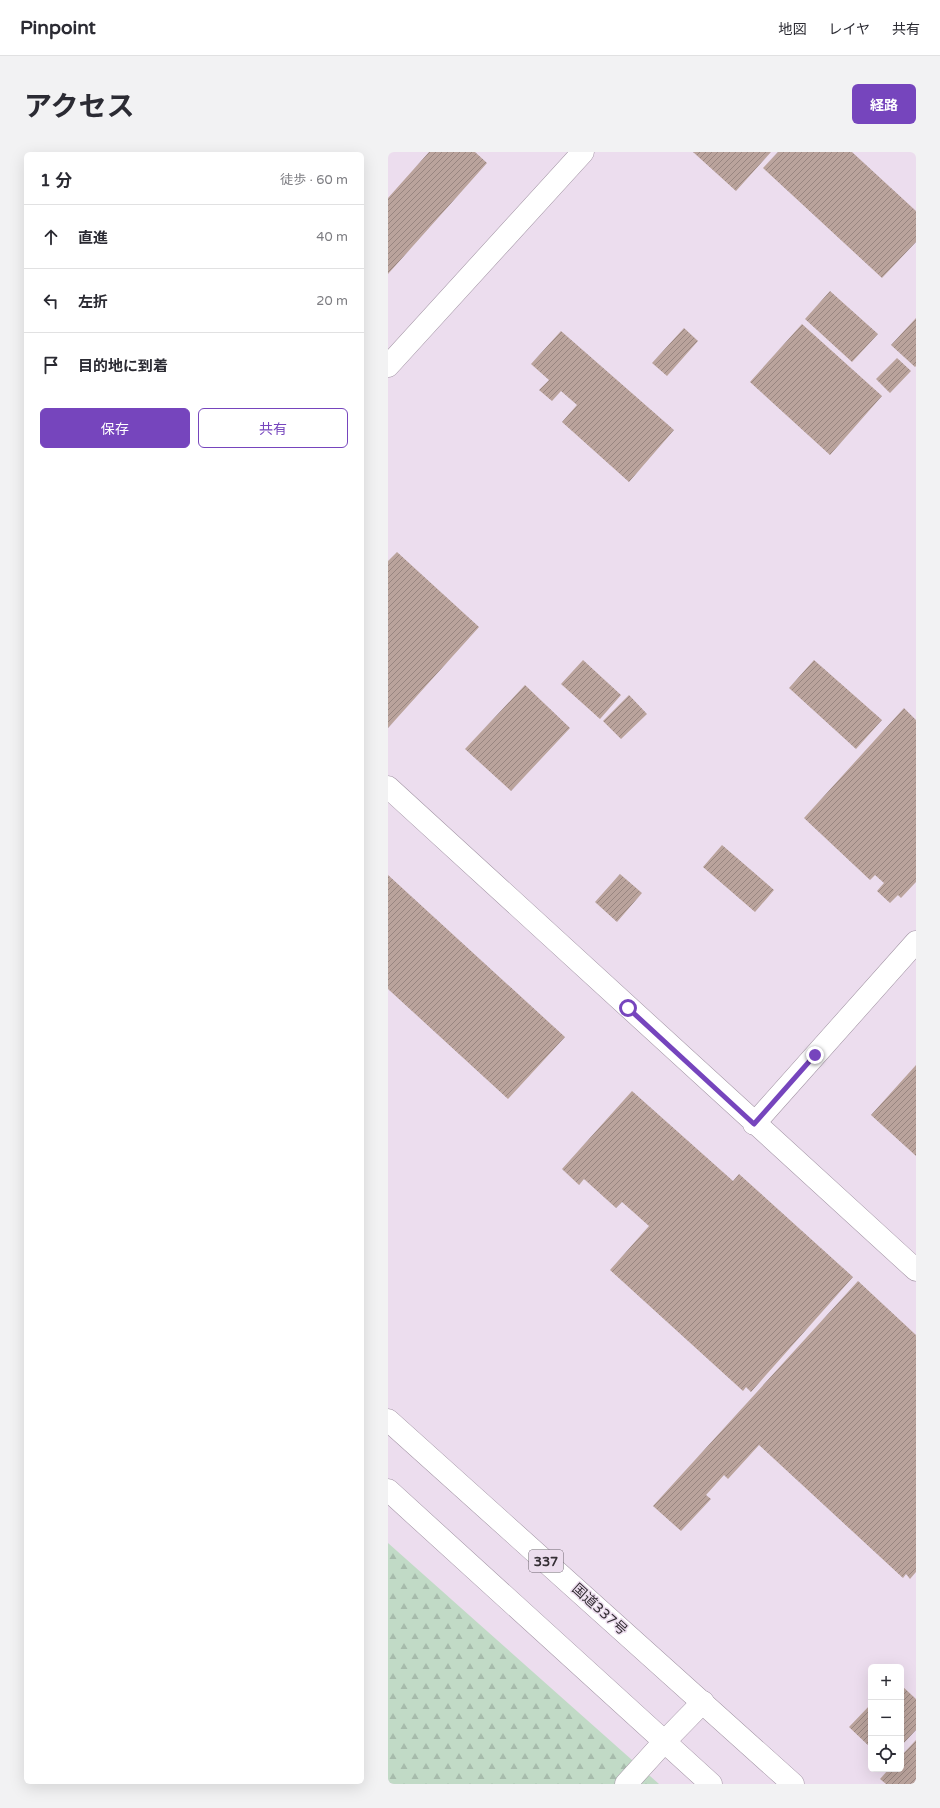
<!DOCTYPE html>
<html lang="ja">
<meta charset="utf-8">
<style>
body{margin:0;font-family:"Varela Round","Noto Sans JP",sans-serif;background:#f2f2f3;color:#2b2b33}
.controls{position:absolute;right:12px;bottom:12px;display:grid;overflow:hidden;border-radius:6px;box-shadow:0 4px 16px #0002}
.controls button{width:36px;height:36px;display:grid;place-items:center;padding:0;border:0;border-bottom:1px solid #e1e1e2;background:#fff;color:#2b2b33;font:20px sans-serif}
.stop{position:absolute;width:12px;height:12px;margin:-9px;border:3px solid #7645bd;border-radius:50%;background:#fff}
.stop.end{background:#7645bd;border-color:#fff;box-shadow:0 1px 4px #0008}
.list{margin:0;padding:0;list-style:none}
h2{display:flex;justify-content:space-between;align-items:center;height:52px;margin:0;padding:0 16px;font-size:17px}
h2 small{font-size:13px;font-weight:400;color:#7c7c81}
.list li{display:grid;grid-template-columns:26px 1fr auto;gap:12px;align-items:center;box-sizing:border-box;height:64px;padding:0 16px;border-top:1px solid #e1e1e2}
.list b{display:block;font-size:15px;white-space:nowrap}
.list em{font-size:13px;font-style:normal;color:#7c7c81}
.actions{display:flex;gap:8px;padding:12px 16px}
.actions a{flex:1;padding:9px 0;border:1px solid #7645bd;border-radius:6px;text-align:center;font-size:14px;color:#7645bd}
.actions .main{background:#7645bd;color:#fff}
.icon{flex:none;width:22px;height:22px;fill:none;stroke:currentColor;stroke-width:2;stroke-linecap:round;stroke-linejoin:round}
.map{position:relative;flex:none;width:528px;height:1632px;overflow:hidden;border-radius:6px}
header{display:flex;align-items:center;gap:24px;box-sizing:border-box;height:56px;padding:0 20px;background:#fff;border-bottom:1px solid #e1e1e2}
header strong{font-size:19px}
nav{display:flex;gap:22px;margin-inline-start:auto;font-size:14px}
.intro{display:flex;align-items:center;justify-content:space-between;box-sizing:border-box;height:96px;padding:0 24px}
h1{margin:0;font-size:28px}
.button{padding:10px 18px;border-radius:6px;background:#7645bd;color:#fff;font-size:14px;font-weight:700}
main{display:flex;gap:24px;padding:0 24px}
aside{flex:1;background:#fff;border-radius:6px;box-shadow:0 4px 16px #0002}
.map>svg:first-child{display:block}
</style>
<header>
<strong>Pinpoint</strong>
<nav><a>地図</a><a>レイヤ</a><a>共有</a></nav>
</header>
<div class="intro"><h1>アクセス</h1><a class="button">経路</a></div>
<main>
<aside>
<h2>1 分<small>徒歩 · 60 m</small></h2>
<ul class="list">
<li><svg class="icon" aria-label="ahead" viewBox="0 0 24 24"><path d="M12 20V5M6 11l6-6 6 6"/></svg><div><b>直進</b></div><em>40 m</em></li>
<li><svg class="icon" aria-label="left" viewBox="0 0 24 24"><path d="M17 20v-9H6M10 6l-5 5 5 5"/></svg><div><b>左折</b></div><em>20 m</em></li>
<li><svg class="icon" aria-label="arrive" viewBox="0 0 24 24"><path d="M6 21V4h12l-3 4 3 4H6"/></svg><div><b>目的地に到着</b></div></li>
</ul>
<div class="actions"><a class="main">保存</a><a>共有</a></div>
</aside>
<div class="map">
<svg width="528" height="1632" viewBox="0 0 528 1632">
<defs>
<pattern id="forest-firs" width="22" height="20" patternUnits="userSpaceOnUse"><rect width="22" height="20" fill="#c1dac6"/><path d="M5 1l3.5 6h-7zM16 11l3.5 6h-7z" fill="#a6bbab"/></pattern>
<pattern id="building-hatch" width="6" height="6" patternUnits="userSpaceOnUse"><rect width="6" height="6" fill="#baa39c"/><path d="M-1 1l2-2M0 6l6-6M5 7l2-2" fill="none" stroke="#988580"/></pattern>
</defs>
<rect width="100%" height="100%" fill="#ecddee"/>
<!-- forest -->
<path fill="url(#forest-firs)" d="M0 1391 271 1632H0Z"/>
<!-- building -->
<path fill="url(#building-hatch)" d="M41 0H87L99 11 0 122V46Z
M305 0H383L348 39Z
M390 0H464L528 59V90L494 126 375 16Z
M442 139 490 182 464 210 417 167Z
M528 166V214L527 215 503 193Z
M414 172 494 244 442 303 362 230Z
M296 176 310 189 279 224 264 211Z
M173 179 286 278 241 330 174 270 189 253 173 239 164 249 151 238 161 228 143 212Z
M509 206 523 219 502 241 488 227Z
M9 400 91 475 0 576V409Z
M195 508 233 543 212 567 173 532Z
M426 508 494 568 468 597 401 536Z
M137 533 182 576 123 639 77 597Z
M241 543 259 562 233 587 215 569Z
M516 556 528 568V730L513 746 510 743 502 751 489 739 496 731 487 723 482 728 416 666Z
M334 693 386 738 367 760 315 715Z
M232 722 254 741 229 770 207 750Z
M0 723 177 885 120 947 0 837Z
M528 913V1004L483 963Z
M244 939 345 1029 351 1022 465 1125 363 1240 358 1235 355 1239 222 1118 261 1074 234 1050 228 1056 196 1027 191 1033 174 1017Z
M470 1129 528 1183V1420L522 1427 518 1422 515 1426 371 1293 340 1327 336 1323 318 1343 323 1347 293 1379 265 1354Z
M513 1533 528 1547V1578L513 1594Z
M483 1552V1596L461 1575Z
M528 1588V1632H498L492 1627 501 1617H513V1604Z"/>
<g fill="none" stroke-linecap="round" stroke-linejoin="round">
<!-- street casing -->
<g stroke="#a193a3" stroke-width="23">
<path id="street" d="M0 635 528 1118
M366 972 528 790
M276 1590 315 1550"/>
</g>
<!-- secondary casing -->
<g stroke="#a193a3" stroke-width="23">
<path id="secondary" d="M0 214 195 0
M238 1632 276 1590"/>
</g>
<!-- highway casing -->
<g stroke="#a193a3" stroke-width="23">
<path id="highway" d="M0 1268 405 1632
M0 1338 323 1632"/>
</g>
<!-- street -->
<use href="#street" stroke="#fff" stroke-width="22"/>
<!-- secondary -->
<use href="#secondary" stroke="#fff" stroke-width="22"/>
<!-- highway -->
<use href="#highway" stroke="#fff" stroke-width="22"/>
</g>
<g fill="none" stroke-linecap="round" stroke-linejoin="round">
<!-- route -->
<path stroke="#7645bd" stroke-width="5" d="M240 856 366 972 427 903"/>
</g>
<g text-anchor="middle" stroke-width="3" stroke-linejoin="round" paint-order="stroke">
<!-- shield labels -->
<rect fill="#ecddee" stroke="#6b626c" stroke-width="1" x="141" y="1398" width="34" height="22" rx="3"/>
<g font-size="13" font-weight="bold" fill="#342e34">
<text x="158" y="1414">337</text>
</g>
<!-- street labels -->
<g font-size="14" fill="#342e34" stroke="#ecddee">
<text transform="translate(212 1457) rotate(42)" y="5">国道337号</text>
</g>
</g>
</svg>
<div class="controls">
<button>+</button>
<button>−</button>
<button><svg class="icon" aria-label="locate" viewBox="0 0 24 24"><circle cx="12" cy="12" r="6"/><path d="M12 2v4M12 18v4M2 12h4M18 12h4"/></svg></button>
</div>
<div class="stop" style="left:240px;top:856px"></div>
<div class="stop end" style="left:427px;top:903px"></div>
</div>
</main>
